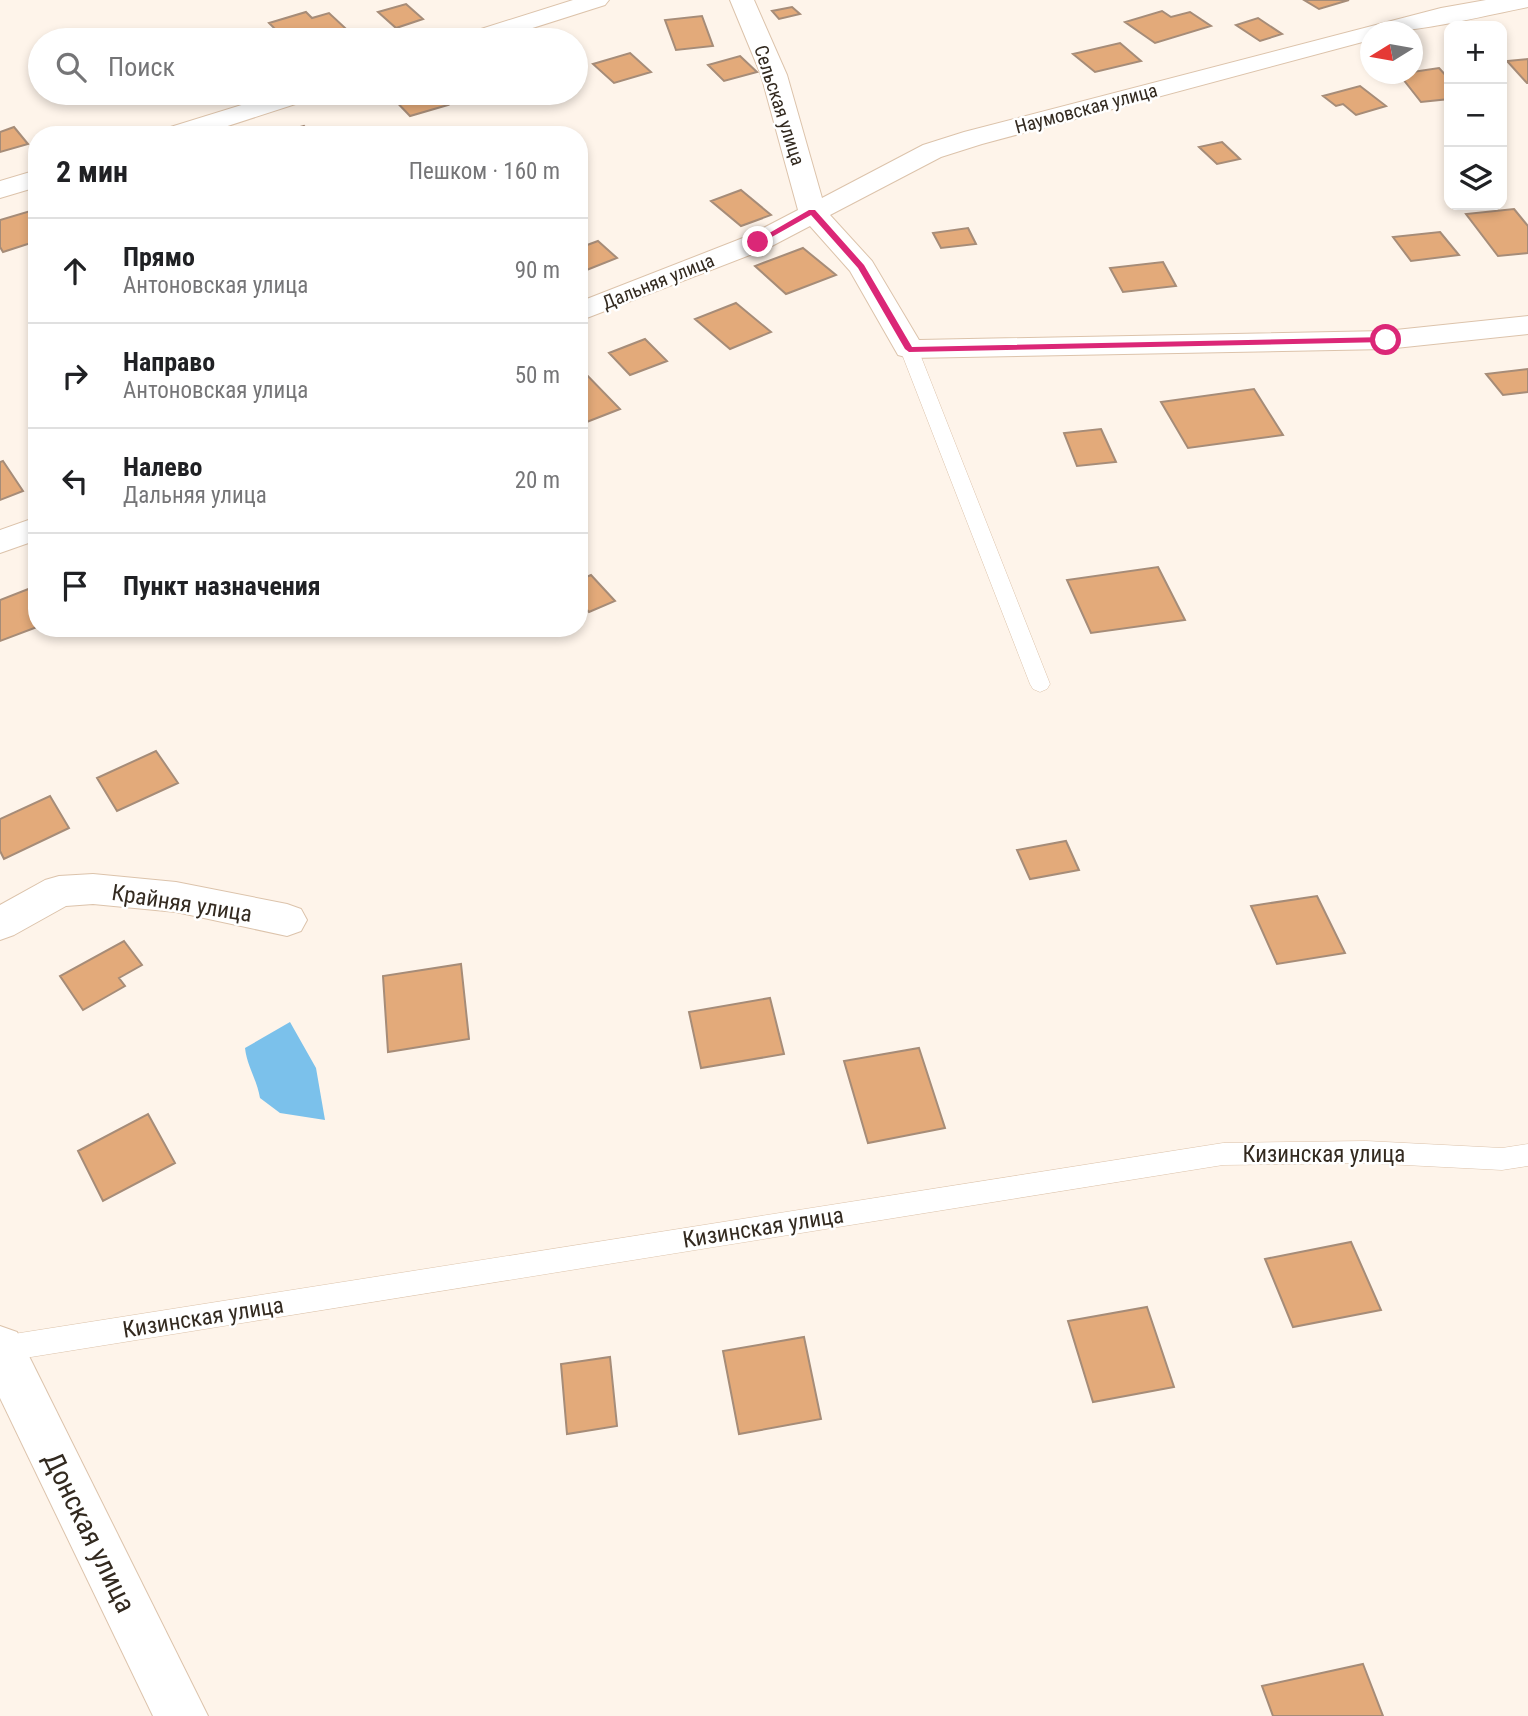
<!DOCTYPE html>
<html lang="ru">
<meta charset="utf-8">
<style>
body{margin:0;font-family:"Roboto Condensed",sans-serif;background:#f6f6f6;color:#202124}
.controls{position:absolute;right:21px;top:21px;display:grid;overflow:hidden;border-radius:14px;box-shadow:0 4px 10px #0003}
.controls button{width:63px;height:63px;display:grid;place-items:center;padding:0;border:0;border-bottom:2px solid #e0e0e0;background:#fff;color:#202124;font:35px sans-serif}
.compass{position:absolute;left:1360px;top:21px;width:63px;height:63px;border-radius:50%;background:#fff;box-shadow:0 4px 10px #0003;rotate:259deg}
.stop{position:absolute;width:21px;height:21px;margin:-16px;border:5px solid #db2777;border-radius:50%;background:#fff}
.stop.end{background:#db2777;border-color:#fff;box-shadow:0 2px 7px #0008}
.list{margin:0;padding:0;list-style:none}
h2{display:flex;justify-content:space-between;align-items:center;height:91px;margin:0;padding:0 28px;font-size:30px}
h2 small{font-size:23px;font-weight:400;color:#757577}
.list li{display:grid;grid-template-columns:46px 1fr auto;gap:21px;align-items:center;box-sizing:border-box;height:105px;padding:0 28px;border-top:2px solid #e0e0e0}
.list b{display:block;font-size:26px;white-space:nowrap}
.list p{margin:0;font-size:23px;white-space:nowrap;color:#757577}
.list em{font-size:23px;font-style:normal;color:#757577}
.icon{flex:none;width:38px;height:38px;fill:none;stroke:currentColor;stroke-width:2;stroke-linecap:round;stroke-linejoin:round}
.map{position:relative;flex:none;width:1528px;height:1716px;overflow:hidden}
.search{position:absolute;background:#fff;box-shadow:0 4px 10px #0003;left:28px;top:28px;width:560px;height:77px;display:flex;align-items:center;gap:18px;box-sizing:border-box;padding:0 24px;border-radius:38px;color:#757577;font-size:26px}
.panel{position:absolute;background:#fff;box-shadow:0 4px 10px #0003;left:28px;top:126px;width:560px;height:511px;border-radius:28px}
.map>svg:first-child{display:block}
</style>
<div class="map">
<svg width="1528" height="1716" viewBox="0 0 1528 1716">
<rect width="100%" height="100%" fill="#fef4ea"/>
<!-- water -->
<path fill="#7bc1eb" d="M290 1022 316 1068 325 1120 280 1113 260 1098C257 1080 247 1066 245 1048Z"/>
<!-- building -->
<path fill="#e3aa7a" stroke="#a68c78" stroke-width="2" d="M1304 0H1349L1319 9Z
M406 4 423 19 396 28 378 12Z
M792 7 800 14 779 19 772 11Z
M1162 11 1171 17 1190 12 1211 26 1155 43 1125 22Z
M306 12 312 18 329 13 358 40H286L269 23Z
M702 16 713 46 676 50 665 20Z
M1258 18 1282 34 1260 41 1236 25Z
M1120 43 1141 61 1095 72 1073 54Z
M630 53 651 72 614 83 593 64Z
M740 56 757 72 724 81 708 65Z
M1528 59V83H1527L1507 61Z
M1439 68 1449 79V99L1421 102 1399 74Z
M1360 86 1386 106 1356 115 1343 104 1336 106 1323 96Z
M388 93H436L448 105 410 116Z
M304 126 312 135 279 133Z
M14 127 28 144 0 152V132Z
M1222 142 1240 159 1217 164 1199 147Z
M741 190 771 215 741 226 711 201Z
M37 209V241L3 252 0 247V220Z
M1514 209 1528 226V253L1498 256 1466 214Z
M968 228 976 244 941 248 933 233Z
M1440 232 1459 255 1411 261 1393 237Z
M598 241 617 258 584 271 579 267V248Z
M803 248 836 275 786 294 755 266Z
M1163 262 1176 286 1123 292 1110 268Z
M736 303 771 332 730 349 695 319Z
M645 339 667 361 630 375 609 353Z
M579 367 620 409 579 425Z
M1528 369V392L1503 395 1486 374Z
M1254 389 1283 435 1188 448 1161 402Z
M1101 429 1116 462 1077 466 1064 433Z
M3 461 23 491 0 500V462Z
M1158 567 1185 620 1091 633 1067 580Z
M591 575 615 601 589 612 579 601V580Z
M36 586 37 627 0 641V600Z
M156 751 178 783 117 811 97 778Z
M50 796 69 828 4 859 0 851V819Z
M1066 841 1079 870 1030 879 1017 850Z
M1317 896 1345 953 1277 964 1251 906Z
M124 941 142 965 119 978 125 986 83 1010 60 976Z
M461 964 469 1039 388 1052 383 976Z
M770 998 784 1054 701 1068 689 1012Z
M919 1048 945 1128 868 1143 844 1061Z
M148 1114 175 1163 103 1201 78 1151Z
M1351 1242 1381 1310 1293 1327 1265 1259Z
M1147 1307 1174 1387 1093 1402 1068 1321Z
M804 1337 821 1419 739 1434 723 1351Z
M610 1357 617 1426 567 1434 561 1364Z
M1363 1664 1383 1716H1273L1262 1686Z"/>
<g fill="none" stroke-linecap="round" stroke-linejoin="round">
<!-- lane casing -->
<g stroke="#dcc3ab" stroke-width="1">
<path id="lane" d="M909 344 918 349 1050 684 1047 689 1040 692 1033 689 1030 684 900 349Z
M1366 1141 1502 1148 1528 1144V1166L1502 1170 1366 1163 1223 1165 0 1362 1 1336 1223 1143Z"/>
</g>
<!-- street casing -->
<g stroke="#dcc3ab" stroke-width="2">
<path id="street" d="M573 0H609L605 5 495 40H459L462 35Z
M730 0H754L787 75 822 198 923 145 964 132 1441 8 1486 0H1528V7C1477 17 1422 32 1370 32V40L982 144 941 157 830 215 872 261 919 340 1386 331 1528 316V334L1386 349 909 358 898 355 850 271 810 226 768 248 579 321V302L748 236 798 210 761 75Z
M280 93H318L314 98 200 135H160L164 129Z
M37 170V187L0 198V181Z
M37 517V540L0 553V530Z
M93 874 176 882 287 904 301 909 307 920 301 931 287 936 176 912 93 904 66 906 14 935 0 940V905L45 880 59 876Z"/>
</g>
<!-- secondary casing -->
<g stroke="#dcc3ab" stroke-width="2">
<path id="secondary" d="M0 1326 17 1332 208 1716H153L0 1398Z"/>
</g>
<!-- lane -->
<use href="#lane" fill="#fff" fill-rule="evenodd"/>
<!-- street -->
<use href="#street" fill="#fff" fill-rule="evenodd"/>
<!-- secondary -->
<use href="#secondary" fill="#fff" fill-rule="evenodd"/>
</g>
<!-- route -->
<path fill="#db2777" d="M809 210H815L864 265 912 347 1386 337 1390 340 1386 342 909 352 905 349 858 268 811 215 761 243 754 242Z"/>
<g text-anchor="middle" stroke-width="5" stroke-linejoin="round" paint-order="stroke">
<!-- far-street labels -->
<g font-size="19" fill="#332a20" stroke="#fff">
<text transform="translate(780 105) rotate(72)" y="7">Сельская улица</text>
<text transform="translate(1086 108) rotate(-15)" y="7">Наумовская улица</text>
<text transform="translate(658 281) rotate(-22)" y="7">Дальняя улица</text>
</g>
<!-- street labels -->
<g font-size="23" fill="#332a20" stroke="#fff">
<text transform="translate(182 903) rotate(9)" y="8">Крайняя улица</text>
<text x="1324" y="1162">Кизинская улица</text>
<text transform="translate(763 1227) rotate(-9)" y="8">Кизинская улица</text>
<text transform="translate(203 1317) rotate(-9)" y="8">Кизинская улица</text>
</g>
<!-- near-street labels -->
<g font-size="28" fill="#332a20" stroke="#fff">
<text transform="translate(90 1532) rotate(64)" y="10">Донская улица</text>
</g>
</g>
</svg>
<div class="controls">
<button>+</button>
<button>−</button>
<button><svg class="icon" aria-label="layers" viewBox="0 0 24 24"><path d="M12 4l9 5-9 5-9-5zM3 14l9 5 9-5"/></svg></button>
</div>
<svg class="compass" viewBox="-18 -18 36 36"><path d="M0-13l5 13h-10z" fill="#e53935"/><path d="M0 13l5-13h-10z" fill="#757577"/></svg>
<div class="stop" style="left:1386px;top:340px"></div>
<div class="stop end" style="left:758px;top:242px"></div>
<div class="search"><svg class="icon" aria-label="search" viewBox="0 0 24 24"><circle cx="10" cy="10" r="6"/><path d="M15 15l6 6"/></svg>Поиск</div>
<section class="panel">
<h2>2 мин<small>Пешком · 160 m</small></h2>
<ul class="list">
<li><svg class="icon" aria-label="ahead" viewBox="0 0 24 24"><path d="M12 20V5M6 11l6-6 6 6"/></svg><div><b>Прямо</b><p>Антоновская улица</p></div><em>90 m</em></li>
<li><svg class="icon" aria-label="right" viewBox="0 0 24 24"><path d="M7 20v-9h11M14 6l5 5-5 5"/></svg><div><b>Направо</b><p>Антоновская улица</p></div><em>50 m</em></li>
<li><svg class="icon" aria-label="left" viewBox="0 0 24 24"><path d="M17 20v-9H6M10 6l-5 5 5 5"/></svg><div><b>Налево</b><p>Дальняя улица</p></div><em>20 m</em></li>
<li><svg class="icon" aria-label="arrive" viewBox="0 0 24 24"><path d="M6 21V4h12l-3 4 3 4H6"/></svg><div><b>Пункт назначения</b></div></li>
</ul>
</section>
</div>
